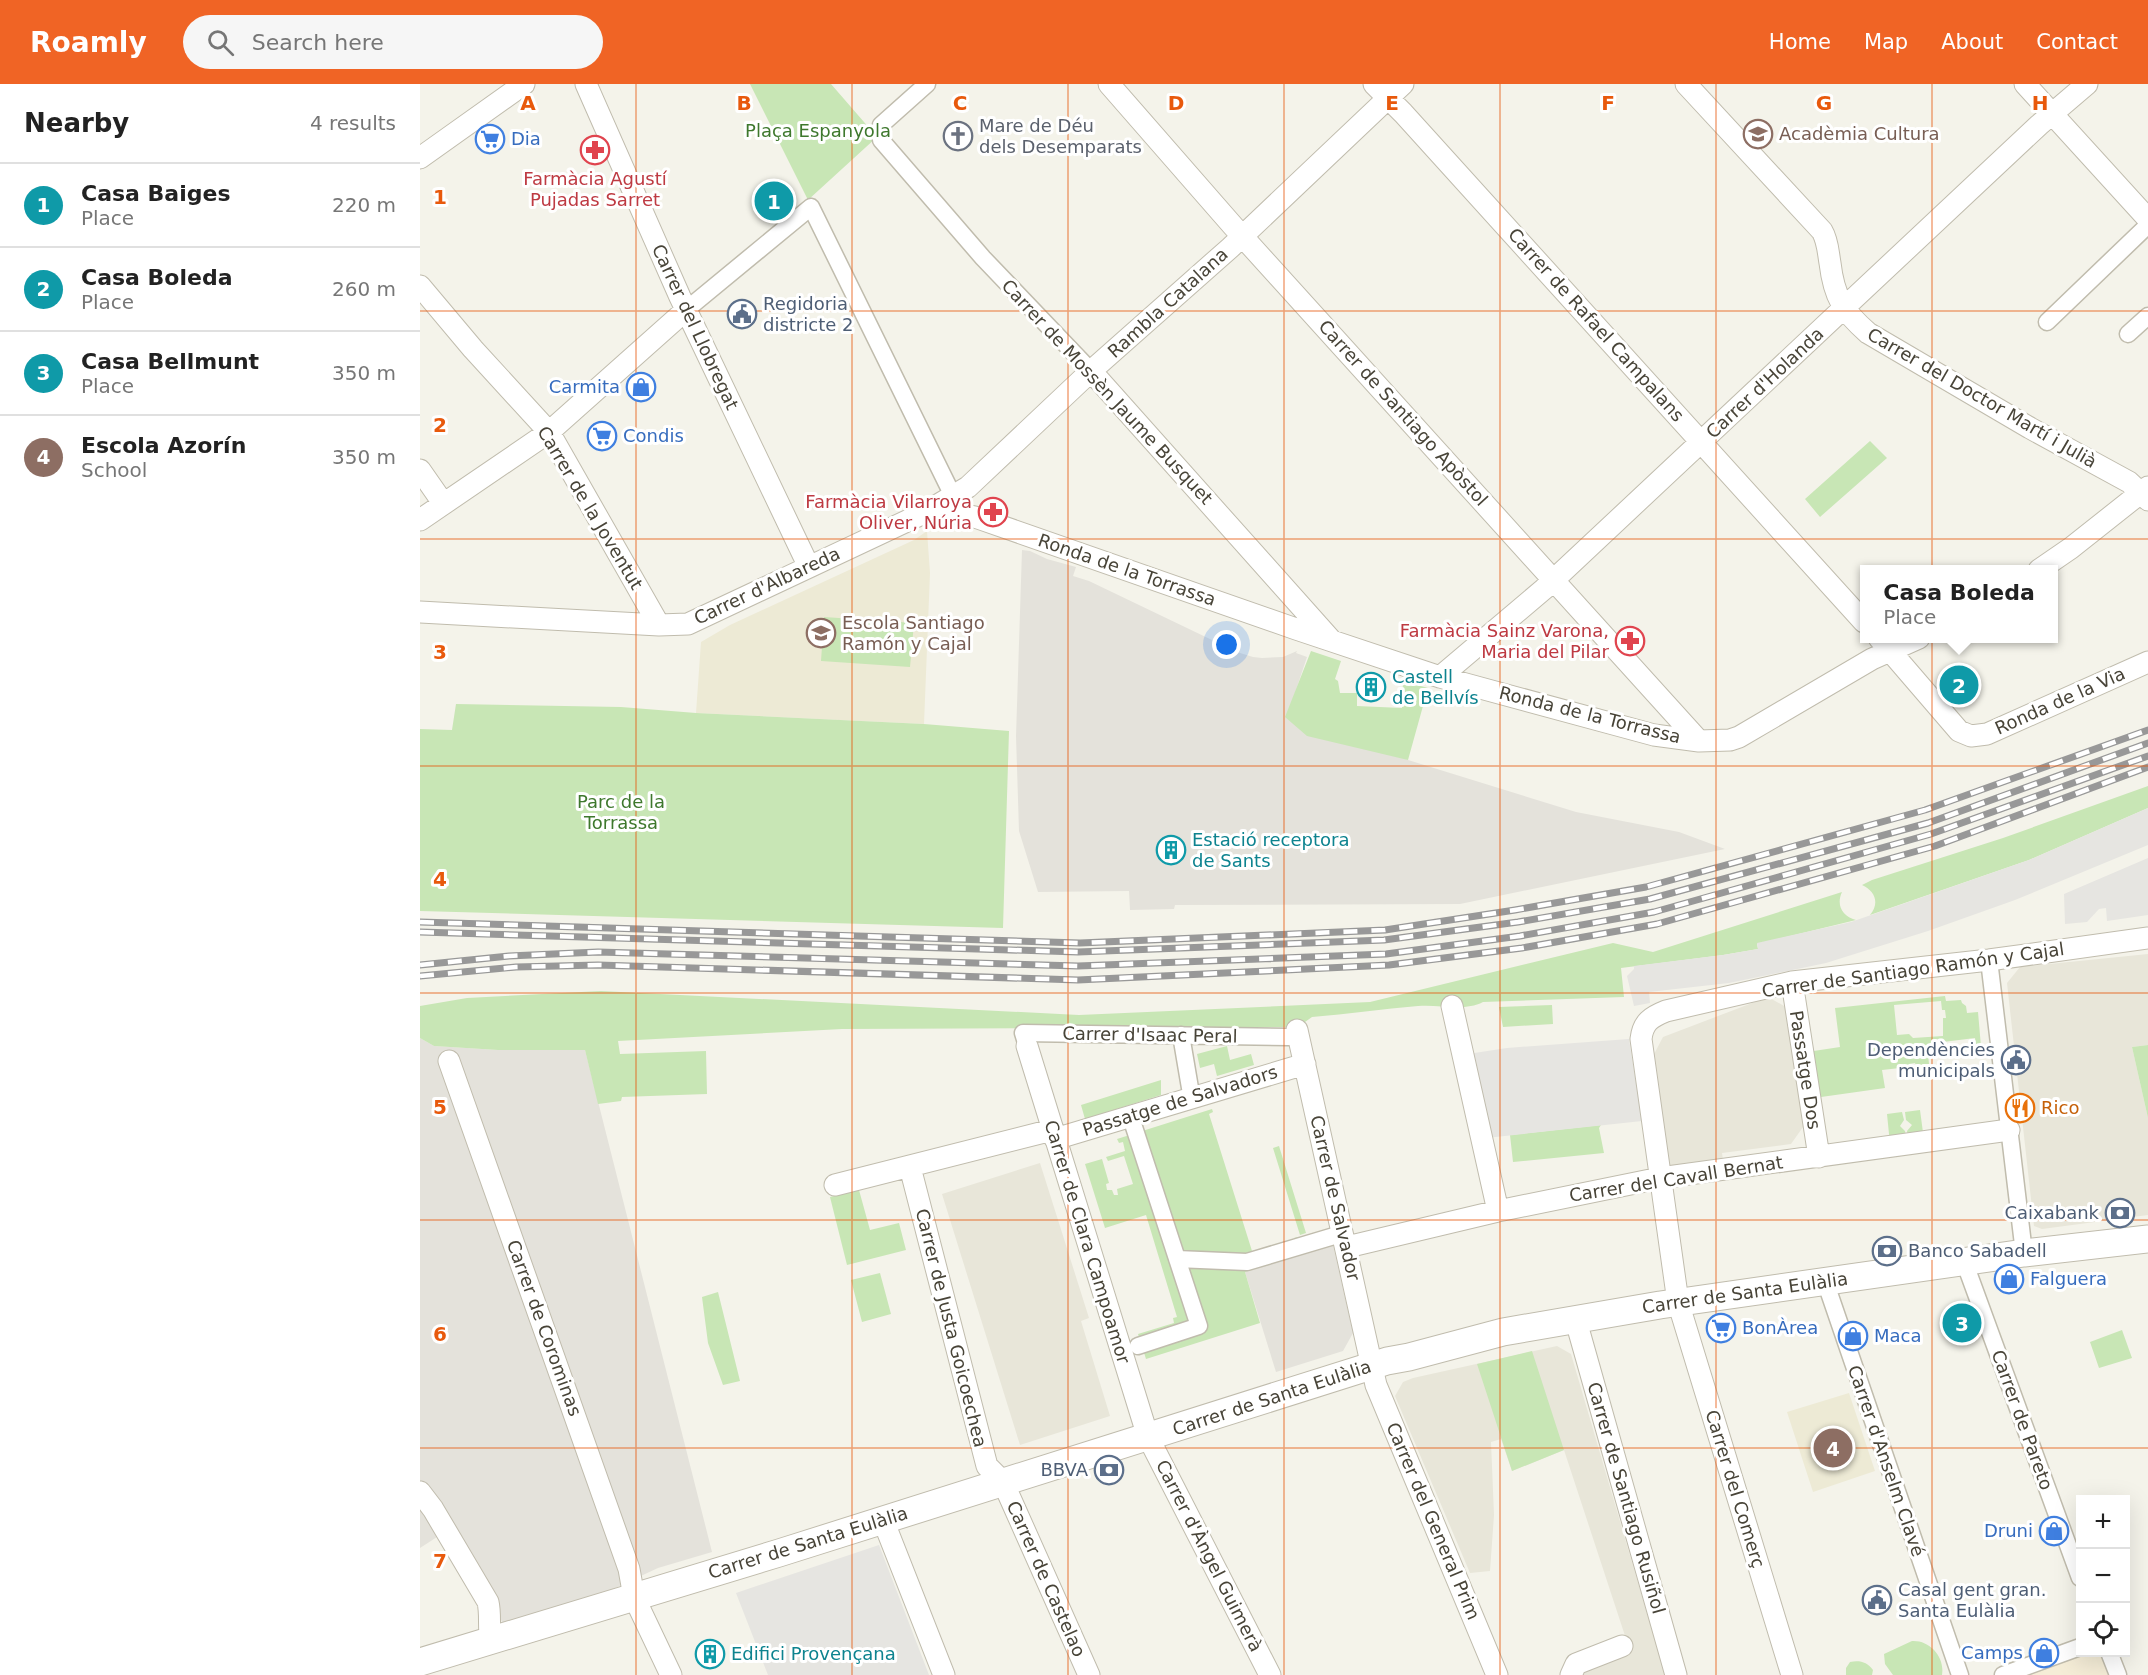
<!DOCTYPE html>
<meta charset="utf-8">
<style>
body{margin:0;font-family:"DejaVu Sans",sans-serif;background:#f6f6f6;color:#222}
.controls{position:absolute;right:18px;bottom:18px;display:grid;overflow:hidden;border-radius:0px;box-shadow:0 6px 24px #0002}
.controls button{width:54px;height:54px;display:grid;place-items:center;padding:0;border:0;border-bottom:2px solid #e0e0e0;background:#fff;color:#222;font:30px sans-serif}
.you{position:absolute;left:807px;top:561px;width:21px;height:21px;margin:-15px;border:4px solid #fff;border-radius:50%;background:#1a73e8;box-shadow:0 0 0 9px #1a73e833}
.badge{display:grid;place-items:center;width:39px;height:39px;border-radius:50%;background:#f06425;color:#fff;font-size:20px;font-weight:700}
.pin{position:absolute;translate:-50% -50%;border:3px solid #fff;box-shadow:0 2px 6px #0006}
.popup{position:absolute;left:1440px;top:481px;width:198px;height:78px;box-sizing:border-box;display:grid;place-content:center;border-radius:0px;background:#fff;filter:drop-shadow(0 2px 4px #0005);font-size:20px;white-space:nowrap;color:#767676}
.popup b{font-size:22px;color:#222}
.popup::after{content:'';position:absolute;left:50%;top:100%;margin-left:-12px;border:12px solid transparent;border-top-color:#fff}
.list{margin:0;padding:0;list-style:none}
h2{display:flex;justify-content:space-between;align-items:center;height:78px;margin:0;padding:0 24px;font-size:26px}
h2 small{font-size:20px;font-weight:400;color:#767676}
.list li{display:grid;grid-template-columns:39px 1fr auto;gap:18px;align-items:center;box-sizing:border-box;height:84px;padding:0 24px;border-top:2px solid #e0e0e0}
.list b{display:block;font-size:22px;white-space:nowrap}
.list p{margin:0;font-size:20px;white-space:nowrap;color:#767676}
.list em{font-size:20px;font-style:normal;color:#767676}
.icon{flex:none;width:33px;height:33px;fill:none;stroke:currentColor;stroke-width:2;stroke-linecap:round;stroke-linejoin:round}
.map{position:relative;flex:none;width:1728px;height:1591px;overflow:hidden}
header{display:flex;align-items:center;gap:36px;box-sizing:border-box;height:84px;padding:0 30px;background:#f06425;color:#fff}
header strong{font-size:28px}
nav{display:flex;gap:33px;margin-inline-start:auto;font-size:21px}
.search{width:420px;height:54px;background:#f6f6f6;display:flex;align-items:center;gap:15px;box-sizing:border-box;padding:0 21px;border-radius:33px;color:#767676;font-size:22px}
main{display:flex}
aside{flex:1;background:#fff}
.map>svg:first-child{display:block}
</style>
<header>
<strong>Roamly</strong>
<div class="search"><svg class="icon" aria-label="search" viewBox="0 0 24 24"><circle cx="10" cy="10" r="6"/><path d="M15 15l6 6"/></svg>Search here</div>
<nav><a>Home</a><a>Map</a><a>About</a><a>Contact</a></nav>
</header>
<main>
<aside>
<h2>Nearby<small>4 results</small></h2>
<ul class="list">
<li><span class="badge" style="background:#0f9aa8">1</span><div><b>Casa Baiges</b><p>Place</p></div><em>220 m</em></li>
<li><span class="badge" style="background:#0f9aa8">2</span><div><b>Casa Boleda</b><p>Place</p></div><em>260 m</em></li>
<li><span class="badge" style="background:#0f9aa8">3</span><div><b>Casa Bellmunt</b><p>Place</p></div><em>350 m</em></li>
<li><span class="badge" style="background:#8d6e63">4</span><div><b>Escola Azorín</b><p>School</p></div><em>350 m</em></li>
</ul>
</aside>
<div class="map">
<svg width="1728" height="1591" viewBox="0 0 1728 1591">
<rect width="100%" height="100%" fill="#f4f3ea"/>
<!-- residential -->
<path fill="#e8e6d9" d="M1728 870V961L1712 963 1728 1034V1131L1622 1145 1614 1142 1587 899 1600 883Z
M1348 913 1366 923 1383 1043 1371 1060 1302 1069 1304 1083 1250 1090 1232 974 1243 953Z
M620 1079 669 1234 661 1237 690 1332 600 1361 522 1110Z
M1137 1262 1151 1270 1245 1591H1161L1162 1587 1210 1567 1144 1366 1092 1387 1081 1355 1071 1358 1074 1431 1070 1487 1050 1489 975 1312 983 1298 993 1294Z"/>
<!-- commercial -->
<path fill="#f5edd7" d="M1660 1568 1682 1569 1688 1591H1591Z"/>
<!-- industrial -->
<path fill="#e4e2db" d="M602 466 610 467 627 475 656 483 653 492 669 497 817 568 833 573 842 574 863 573 877 567 876 569 887 573 870 624 988 676 1156 728 1259 748 1305 765 1040 820 755 821 754 825 710 826 709 807 618 808 599 747 596 652Z
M0 954 14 962 78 966H165L292 1468 238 1484 180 1511 83 1541 75 1519 31 1444 0 1464Z
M913 1161 933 1249 923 1267 856 1288 825 1188Z"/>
<!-- education -->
<path fill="#edead5" d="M507 447 510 489 504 640 276 629 281 558 310 541 494 456Z
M1429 1309 1455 1387 1393 1408 1367 1328Z"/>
<!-- green -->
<path fill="#c8e6b5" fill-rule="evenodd" d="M330 0H411L457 53 388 116Z
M1450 357 1467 374 1400 433 1385 415Z
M404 533 494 539 490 583 401 577Z
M891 567 921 577 915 595 918 597 920 609H937V622L982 624 983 597 1008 604 988 676 887 652 865 633Z
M36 620 201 623 276 629 504 640 589 647 583 844 0 827V645L32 646Z
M1728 702V724L1609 776 1450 831C1460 819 1455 807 1442 801L1452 796 1583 754Z
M1422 808C1416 821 1422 832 1436 836L1337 860 1338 865 1303 871 1201 884 1204 913 1063 918C1044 928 1019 920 998 922 963 925 928 930 892 933L885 938 868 943 422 945 198 957 200 970 286 967 287 1010 202 1013 201 1017 178 1020 165 966H78L14 962 0 954V922L47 914 181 907 659 931 950 918 1193 859 1233 868Z
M1525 912 1526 917 1541 916 1542 919 1546 922 1547 929 1558 928 1562 974H1557L1555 954 1507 960 1509 980 1496 982 1495 979 1489 980V983L1462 986 1465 1004 1394 1014 1387 968 1420 963 1415 924ZM1521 917 1522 926H1525L1526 934H1523V952L1493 954 1489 950 1477 951 1474 921Z
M1132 921 1133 940 1083 943 1079 923Z
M1728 961V1034L1712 963Z
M807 962 810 976 831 970 834 981 797 992 794 980 780 984 777 970Z
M741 996V1011L665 1035 661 1021Z
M792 1025 793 1028 789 1030 832 1167 836 1166 837 1169 874 1156V1154L878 1153 884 1170 825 1188 840 1239 726 1275 718 1250 754 1239 753 1234 757 1233 726 1131 685 1144 665 1080 682 1075 689 1099 686 1100 687 1106H692L694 1111H698L697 1105 713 1100 704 1072 688 1077 686 1073 705 1067 703 1058 699 1059 697 1055Z
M1500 1026 1504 1056 1489 1058 1487 1047 1492 1041 1486 1036 1485 1028Z
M1482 1028 1484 1036 1480 1042 1485 1047 1487 1058 1470 1060 1467 1030Z
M1181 1041 1179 1044 1184 1069 1093 1078 1090 1051Z
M859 1062 886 1149 880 1151 853 1064Z
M439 1106 450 1146 479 1139 486 1166 427 1181 410 1113Z
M460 1189 471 1230 442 1238 431 1196Z
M298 1208 320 1297 303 1301 288 1259 282 1213Z
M1702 1246 1712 1274 1679 1284 1670 1258Z
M1112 1267 1144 1366 1092 1387 1057 1280Z
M1492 1557C1510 1556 1525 1573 1522 1591H1473L1465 1580 1464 1570Z
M1430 1578C1440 1576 1447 1578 1453 1586L1452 1591H1426V1584Z"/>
<!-- parking -->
<path fill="#e6e5e1" d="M1728 724V761L1595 816 1508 847 1406 879 1309 899 1229 908 1230 919 1214 922 1207 892 1214 885V882L1303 871 1338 865 1337 859 1431 838 1609 776Z
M1728 774V831L1687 837 1686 824 1679 825 1667 838 1645 840 1644 810Z
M1209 955 1222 1037 1066 1054 1048 970 1087 964Z
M459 1461 509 1591H348L316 1509Z"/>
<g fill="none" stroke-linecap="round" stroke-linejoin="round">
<!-- pedestrian casing -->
<g stroke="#c0bcad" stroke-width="19">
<path id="pedestrian" d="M507 0 461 41V56L563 174 671 287
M266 226 391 123 533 412
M1627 238 1728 141
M1708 250 1728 232
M1569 876 1604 1169
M761 951 770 1004
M607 962 603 949 869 953
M714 1043 779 1242 718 1262
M757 1175 827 1178 914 1152
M1544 1177 1660 1494
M1405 1197 1540 1591
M1689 1568 1698 1591
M1583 1591 1660 1563"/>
</g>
<!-- minor casing -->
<g stroke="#c0bcad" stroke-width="23">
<path id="minor" d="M166 0 260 213 389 483
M689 0 813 142 1279 657
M954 0 983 29 1444 538
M1266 0 1402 147C1408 157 1408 168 1410 179 1414 213 1423 227 1448 249L1610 344 1709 398 1728 416
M1605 0 1728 135
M0 74 104 0
M0 202 53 265 129 348 239 541
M671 287 911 556
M0 386 23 419
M506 428 535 429 555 433 876 545 1020 593 1234 651 1279 657 1310 656 1319 653 1452 575 1499 554
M0 436 129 348 266 226
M1619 486 1651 464 1728 403
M0 528 239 541 268 540 506 428 548 403 671 287 810 164 983 0
M1459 554 1539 647 1551 652 1567 650 1728 578
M1020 593 1124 505 1619 41 1667 0
M1372 898 1399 1073
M1032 922 1078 1127
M877 946 956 1301 1077 1591
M607 962 728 1353 850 1591
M29 977 209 1485 214 1513 251 1591
M635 1055 885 980
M490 1083 567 1382 583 1398 669 1591
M415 1101 632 1046
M927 1163 1078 1127 1240 1094 1589 1046
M1156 1237 1256 1591
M0 1408 13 1425 68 1518C71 1531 68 1543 71 1557
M463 1436 524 1591
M1151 1591 1156 1580 1202 1562
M1372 1591 1258 1218 1221 955C1223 938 1231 933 1246 927L1372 898 1569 876 1728 854"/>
</g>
<!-- tertiary casing -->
<g stroke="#c0bcad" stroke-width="29">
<path id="tertiary" d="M0 1578 359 1469 967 1277 989 1273 1083 1248 1240 1221 1604 1169 1728 1155"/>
</g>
<!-- pedestrian -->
<use href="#pedestrian" stroke="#fff" stroke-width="16"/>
<!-- minor -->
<use href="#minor" stroke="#fff" stroke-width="21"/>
<!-- tertiary -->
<use href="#tertiary" stroke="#fff" stroke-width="27"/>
<!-- rail casing -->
<g stroke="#989898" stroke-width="7">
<path id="rail" d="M0 838 660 859 965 846 1095 826 1226 803 1505 726 1728 646
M0 848 658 868 964 856 1098 838 1230 815 1508 739 1728 659
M0 881 89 872 178 868 658 882 966 870 1100 852 1234 828 1511 750 1728 672
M0 892 96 883 178 881 658 896 969 881 1102 864 1237 840 1515 762 1728 683"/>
</g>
<!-- rail -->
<use href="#rail" stroke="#fff" stroke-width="4.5" stroke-dasharray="14" stroke-linecap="butt"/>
</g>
<!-- grid -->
<path fill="none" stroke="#e8590c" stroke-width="1.5" stroke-opacity="0.55" d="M216 0V1591M432 0V1591M648 0V1591M864 0V1591M1080 0V1591M1296 0V1591M1512 0V1591M0 227H1728M0 455H1728M0 682H1728M0 909H1728M0 1136H1728M0 1364H1728"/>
<!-- icons -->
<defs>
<g id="school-ring" transform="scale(1.5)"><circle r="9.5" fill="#fff" stroke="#8d6e63" stroke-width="1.5"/><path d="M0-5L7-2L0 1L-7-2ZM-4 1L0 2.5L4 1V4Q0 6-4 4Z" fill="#8d6e63"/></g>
<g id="church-ring" transform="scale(1.5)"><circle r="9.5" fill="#fff" stroke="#6b7280" stroke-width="1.5"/><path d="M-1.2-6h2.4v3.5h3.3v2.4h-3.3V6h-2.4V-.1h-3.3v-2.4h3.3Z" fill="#6b7280"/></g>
<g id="supermarket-ring" transform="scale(1.5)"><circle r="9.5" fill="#fff" stroke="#3f7fe0" stroke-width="1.5"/><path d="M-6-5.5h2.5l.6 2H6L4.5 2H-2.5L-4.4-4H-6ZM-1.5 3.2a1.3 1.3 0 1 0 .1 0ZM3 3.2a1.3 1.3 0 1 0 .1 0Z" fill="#3f7fe0"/></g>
<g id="pharmacy-ring" transform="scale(1.5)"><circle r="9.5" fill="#fff" stroke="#e0444e" stroke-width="1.5"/><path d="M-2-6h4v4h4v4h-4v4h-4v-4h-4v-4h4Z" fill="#e0444e"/></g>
<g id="civic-ring" transform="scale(1.5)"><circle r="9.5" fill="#fff" stroke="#5c6f8a" stroke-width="1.5"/><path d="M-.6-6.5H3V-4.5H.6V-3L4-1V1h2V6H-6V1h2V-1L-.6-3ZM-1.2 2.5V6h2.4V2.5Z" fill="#5c6f8a"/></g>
<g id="shop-ring" transform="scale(1.5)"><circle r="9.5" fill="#fff" stroke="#3f7fe0" stroke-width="1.5"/><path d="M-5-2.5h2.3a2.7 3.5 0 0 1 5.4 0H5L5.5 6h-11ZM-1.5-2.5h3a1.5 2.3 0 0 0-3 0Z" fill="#3f7fe0"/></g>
<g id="building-ring" transform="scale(1.5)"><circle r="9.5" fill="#fff" stroke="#0f9aa8" stroke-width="1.5"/><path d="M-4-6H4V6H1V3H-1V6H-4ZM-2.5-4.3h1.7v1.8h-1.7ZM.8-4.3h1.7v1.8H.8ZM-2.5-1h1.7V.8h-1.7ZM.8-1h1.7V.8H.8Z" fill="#0f9aa8"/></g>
<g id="restaurant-ring" transform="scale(1.5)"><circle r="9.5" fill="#fff" stroke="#e8710a" stroke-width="1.5"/><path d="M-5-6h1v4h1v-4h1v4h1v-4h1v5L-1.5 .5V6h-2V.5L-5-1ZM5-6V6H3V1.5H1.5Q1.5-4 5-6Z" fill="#e8710a"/></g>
<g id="bank-ring" transform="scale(1.5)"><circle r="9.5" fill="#fff" stroke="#5c6f8a" stroke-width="1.5"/><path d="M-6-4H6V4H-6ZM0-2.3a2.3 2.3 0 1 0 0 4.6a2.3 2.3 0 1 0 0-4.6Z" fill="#5c6f8a"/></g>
</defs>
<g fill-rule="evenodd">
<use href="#school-ring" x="1338" y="50"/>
<use href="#church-ring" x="538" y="52"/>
<use href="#supermarket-ring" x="70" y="55"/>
<use href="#pharmacy-ring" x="175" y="66"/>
<use href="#civic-ring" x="322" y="230"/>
<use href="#shop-ring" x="221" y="303"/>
<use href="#supermarket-ring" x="182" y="352"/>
<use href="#pharmacy-ring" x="573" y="428"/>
<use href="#school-ring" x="401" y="549"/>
<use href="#pharmacy-ring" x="1210" y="557"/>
<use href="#building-ring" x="951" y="603"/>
<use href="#building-ring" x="751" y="766"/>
<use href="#civic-ring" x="1596" y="976"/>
<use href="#restaurant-ring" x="1600" y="1024"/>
<use href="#bank-ring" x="1700" y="1129"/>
<use href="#bank-ring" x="1467" y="1167"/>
<use href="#shop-ring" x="1589" y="1195"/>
<use href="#supermarket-ring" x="1301" y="1244"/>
<use href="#shop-ring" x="1433" y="1252"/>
<use href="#bank-ring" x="689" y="1386"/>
<use href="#shop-ring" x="1634" y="1447"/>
<use href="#civic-ring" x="1457" y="1516"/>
<use href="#shop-ring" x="1624" y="1569"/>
<use href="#building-ring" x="290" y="1570"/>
</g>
<g text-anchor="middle" stroke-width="6" stroke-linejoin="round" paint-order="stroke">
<!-- worship labels -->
<g font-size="18" fill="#5b616d" stroke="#fff" text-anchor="start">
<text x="559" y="48">Mare de Déu<tspan x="559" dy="21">dels Desemparats</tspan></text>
</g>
<!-- park labels -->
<g font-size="18" fill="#3e782d" stroke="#fff">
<text x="398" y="53">Plaça Espanyola</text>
<text x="201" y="724">Parc de la<tspan x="201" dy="21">Torrassa</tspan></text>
</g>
<!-- education labels -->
<g font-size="18" fill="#785e54" stroke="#fff" text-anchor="start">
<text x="1359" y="56">Acadèmia Cultura</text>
<text x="422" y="545">Escola Santiago<tspan x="422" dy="21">Ramón y Cajal</tspan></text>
</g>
<!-- shop labels -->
<g font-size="18" fill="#366cbe" stroke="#fff" text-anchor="start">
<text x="91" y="61">Dia</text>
<text x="200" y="309" text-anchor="end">Carmita</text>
<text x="203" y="358">Condis</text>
<text x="1610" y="1201">Falguera</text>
<text x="1322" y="1250">BonÀrea</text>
<text x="1454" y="1258">Maca</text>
<text x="1613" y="1453" text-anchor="end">Druni</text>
<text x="1603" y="1575" text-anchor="end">Camps</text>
</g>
<!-- health labels -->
<g font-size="18" fill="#be3a42" stroke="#fff" text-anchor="end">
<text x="175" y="101" text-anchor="middle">Farmàcia Agustí<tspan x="175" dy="21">Pujadas Sarret</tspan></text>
<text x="552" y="424">Farmàcia Vilarroya<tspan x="552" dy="21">Oliver, Núria</tspan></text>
<text x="1189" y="553">Farmàcia Sainz Varona,<tspan x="1189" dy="21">Maria del Pilar</tspan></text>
</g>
<!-- street labels -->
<g font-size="18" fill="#484438" stroke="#fff">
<text transform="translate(748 219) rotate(-42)" y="6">Rambla Catalana</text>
<text transform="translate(1176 241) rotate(48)" y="6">Carrer de Rafael Campalans</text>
<text transform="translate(275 243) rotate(65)" y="6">Carrer del Llobregat</text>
<text transform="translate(1345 299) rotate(-43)" y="6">Carrer d'Holanda</text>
<text transform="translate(687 308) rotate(47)" y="6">Carrer de Mossèn Jaume Busquet</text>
<text transform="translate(1562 314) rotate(30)" y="6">Carrer del Doctor Martí i Julià</text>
<text transform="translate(983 329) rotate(48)" y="6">Carrer de Santiago Apòstol</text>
<text transform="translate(170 424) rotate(59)" y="6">Carrer de la Joventut</text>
<text transform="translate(707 486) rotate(19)" y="6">Ronda de la Torrassa</text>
<text transform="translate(347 502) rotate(-25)" y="6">Carrer d'Albareda</text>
<text transform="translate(1640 617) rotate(-24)" y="6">Ronda de la Via</text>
<text transform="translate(1170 631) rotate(14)" y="6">Ronda de la Torrassa</text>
<text transform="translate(1493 886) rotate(-8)" y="6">Carrer de Santiago Ramón y Cajal</text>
<text transform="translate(730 951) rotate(1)" y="6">Carrer d'Isaac Peral</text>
<text transform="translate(1385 986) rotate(81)" y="6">Passatge Dos</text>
<text transform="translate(760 1017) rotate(-17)" y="6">Passatge de Salvadors</text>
<text transform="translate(1256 1095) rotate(-9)" y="6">Carrer del Cavall Bernat</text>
<text transform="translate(915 1114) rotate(77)" y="6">Carrer de Salvador</text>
<text transform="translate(667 1158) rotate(73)" y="6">Carrer de Clara Campoamor</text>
<text transform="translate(1325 1209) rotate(-8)" y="6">Carrer de Santa Eulàlia</text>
<text transform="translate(124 1244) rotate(70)" y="6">Carrer de Corominas</text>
<text transform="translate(531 1244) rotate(76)" y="6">Carrer de Justa Goicoechea</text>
<text transform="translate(852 1314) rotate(-18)" y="6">Carrer de Santa Eulàlia</text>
<text transform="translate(1602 1336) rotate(70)" y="6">Carrer de Pareto</text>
<text transform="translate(1466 1377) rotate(71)" y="6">Carrer d'Anselm Clavé</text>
<text transform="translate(1315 1405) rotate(73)" y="6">Carrer del Comerç</text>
<text transform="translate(1206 1414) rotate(74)" y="6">Carrer de Santiago Rusiñol</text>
<text transform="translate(1013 1437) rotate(67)" y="6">Carrer del General Prim</text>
<text transform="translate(388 1459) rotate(-17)" y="6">Carrer de Santa Eulàlia</text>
<text transform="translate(789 1472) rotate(63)" y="6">Carrer d'Àngel Guimerà</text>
<text transform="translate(626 1495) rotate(66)" y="6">Carrer de Castelao</text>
</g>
<!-- service labels -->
<g font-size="18" fill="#4e5e75" stroke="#fff" text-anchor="start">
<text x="343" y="226">Regidoria<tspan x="343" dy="21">districte 2</tspan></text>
<text x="1575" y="972" text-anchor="end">Dependències<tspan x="1575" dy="21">municipals</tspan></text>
<text x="1679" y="1135" text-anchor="end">Caixabank</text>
<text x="1488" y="1173">Banco Sabadell</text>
<text x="668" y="1392" text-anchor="end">BBVA</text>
<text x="1478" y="1512">Casal gent gran.<tspan x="1478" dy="21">Santa Eulàlia</tspan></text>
</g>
<!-- culture labels -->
<g font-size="18" fill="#0d838f" stroke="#fff" text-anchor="start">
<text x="972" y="599">Castell<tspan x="972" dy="21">de Bellvís</tspan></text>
<text x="772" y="762">Estació receptora<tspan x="772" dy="21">de Sants</tspan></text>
<text x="311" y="1576">Edifici Provençana</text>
</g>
<!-- food labels -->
<g font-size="18" fill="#c56008" stroke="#fff" text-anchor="start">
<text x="1621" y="1030">Rico</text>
</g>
</g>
<g font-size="20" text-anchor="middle" font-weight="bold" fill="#e8590c" stroke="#fff" stroke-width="6" stroke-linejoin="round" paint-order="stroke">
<text x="108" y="26">A</text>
<text x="324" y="26">B</text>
<text x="540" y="26">C</text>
<text x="756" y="26">D</text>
<text x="972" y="26">E</text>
<text x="1188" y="26">F</text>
<text x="1404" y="26">G</text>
<text x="1620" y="26">H</text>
<text x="20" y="120">1</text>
<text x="20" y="348">2</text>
<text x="20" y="575">3</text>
<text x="20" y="802">4</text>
<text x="20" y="1030">5</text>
<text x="20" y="1257">6</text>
<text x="20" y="1484">7</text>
</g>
</svg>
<div class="controls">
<button>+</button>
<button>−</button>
<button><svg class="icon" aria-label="locate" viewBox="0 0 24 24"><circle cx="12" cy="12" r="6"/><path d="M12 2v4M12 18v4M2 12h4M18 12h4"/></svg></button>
</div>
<div class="you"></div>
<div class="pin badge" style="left:354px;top:117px;background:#0f9aa8">1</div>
<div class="pin badge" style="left:1539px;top:601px;background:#0f9aa8">2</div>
<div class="popup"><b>Casa Boleda</b>Place</div>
<div class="pin badge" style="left:1542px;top:1239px;background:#0f9aa8">3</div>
<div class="pin badge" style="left:1413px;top:1364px;background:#8d6e63">4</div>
</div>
</main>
